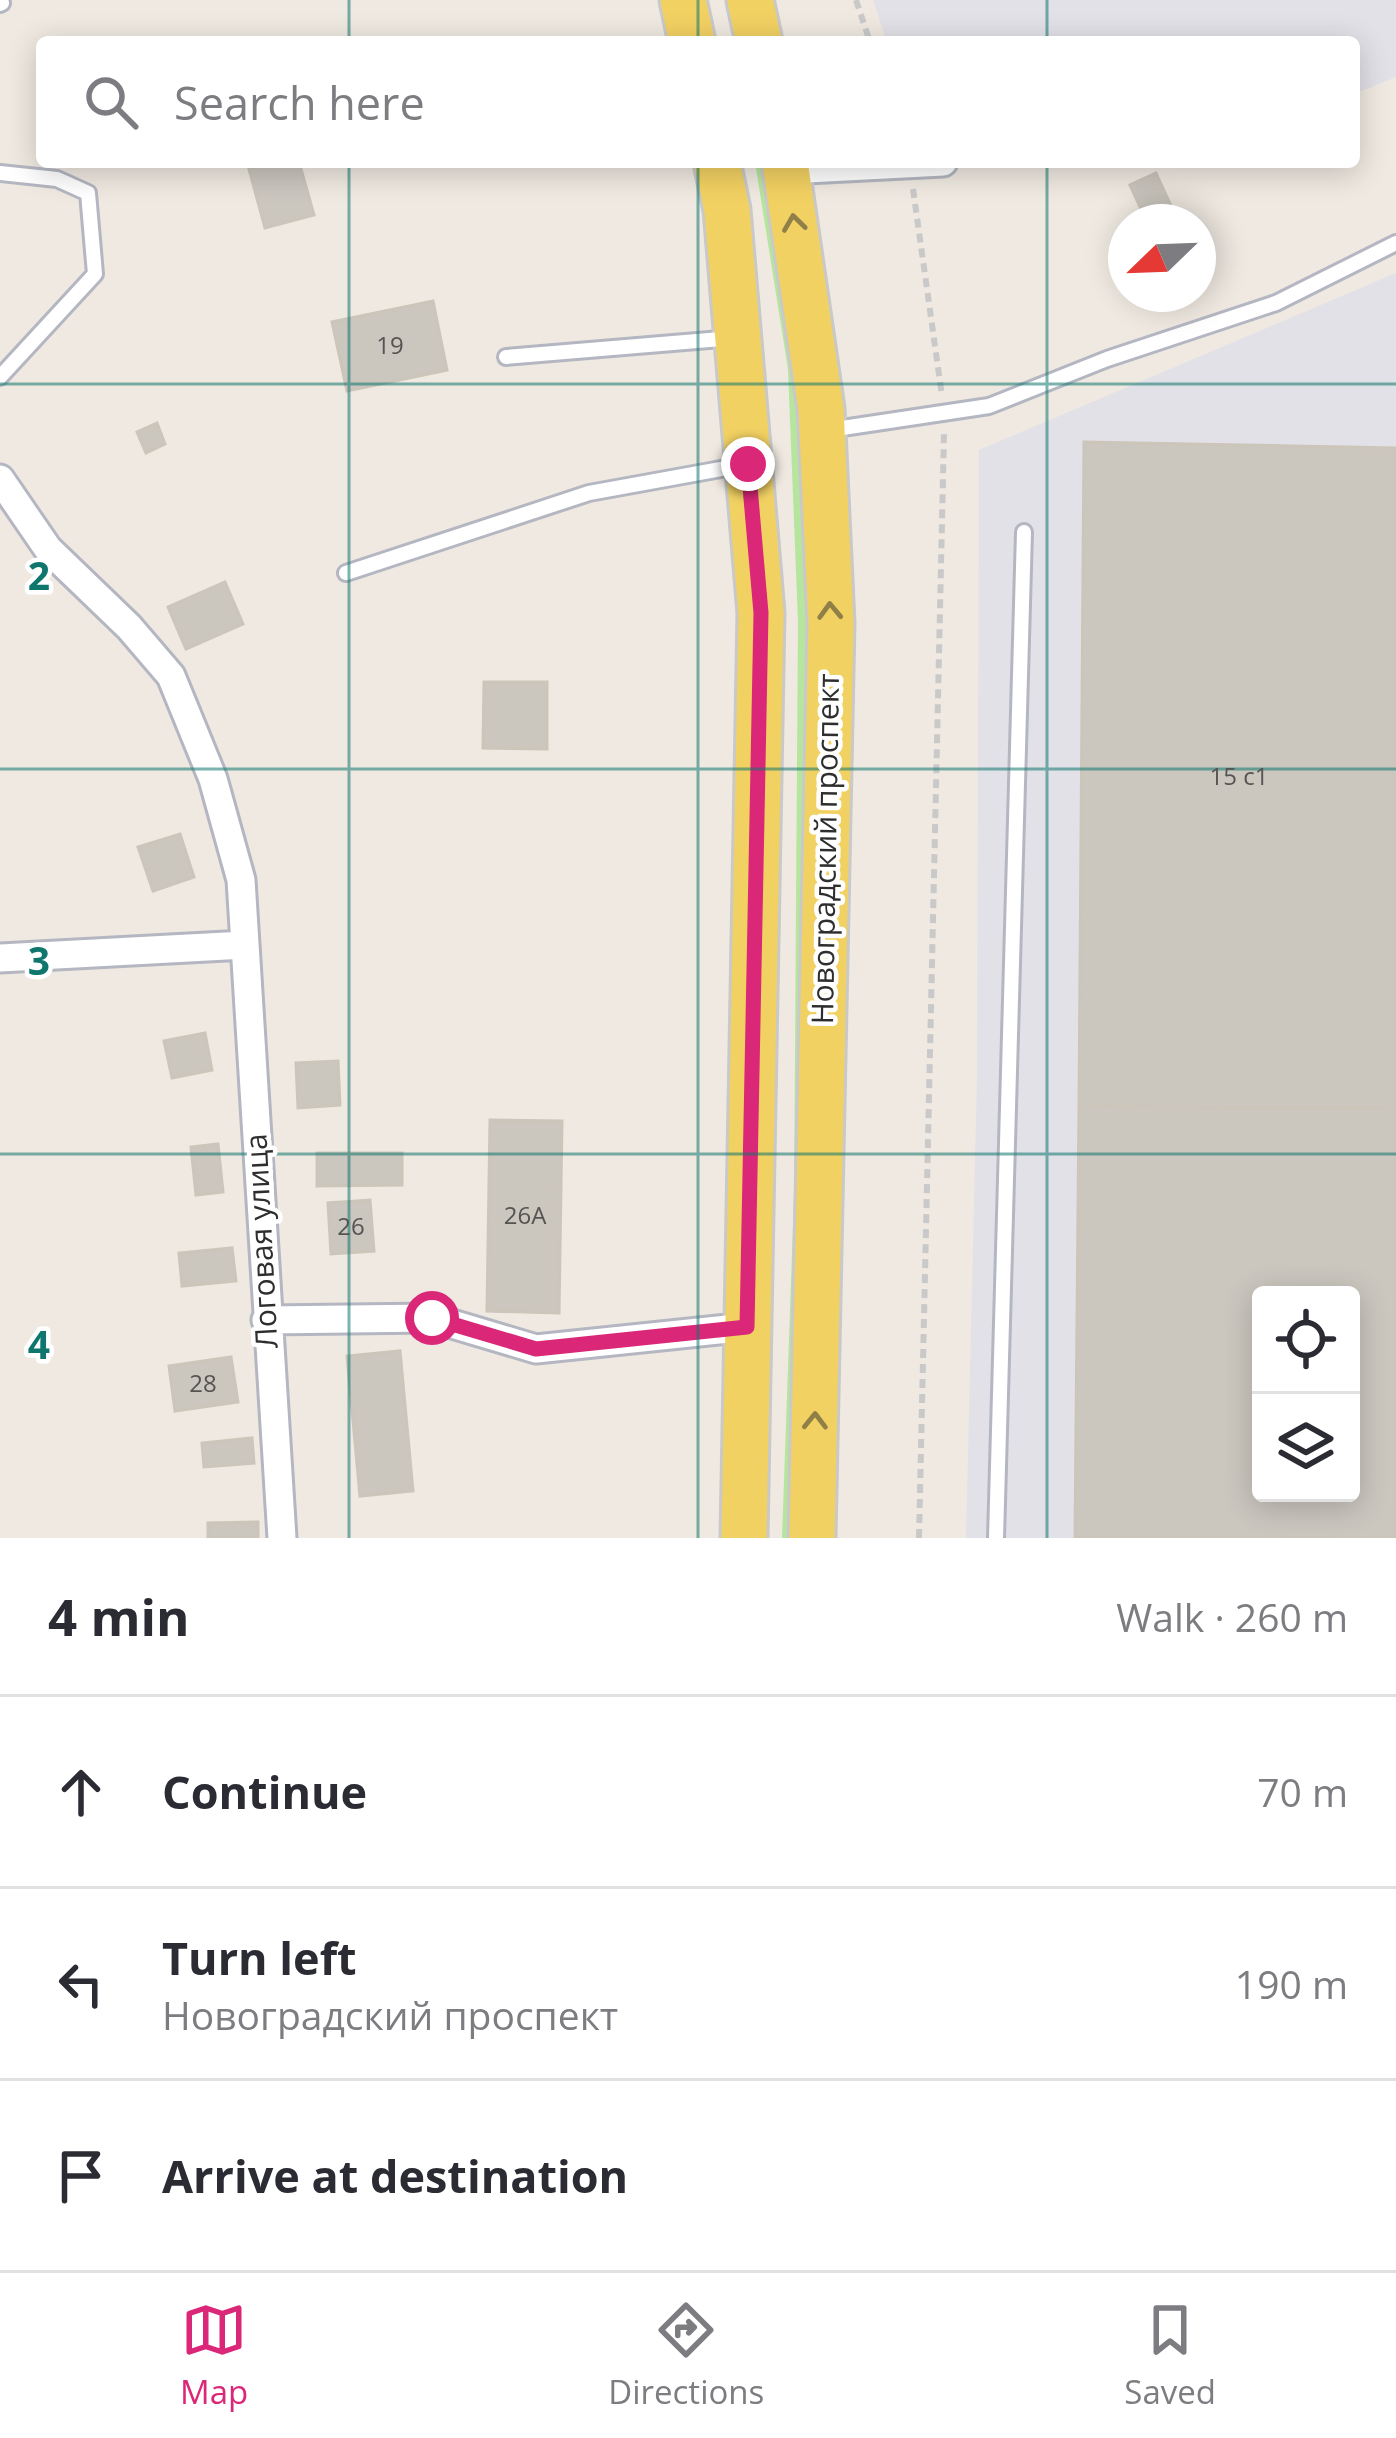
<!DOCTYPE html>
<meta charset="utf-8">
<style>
body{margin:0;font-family:"Open Sans",sans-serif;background:#f7f7f7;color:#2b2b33}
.controls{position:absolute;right:36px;bottom:36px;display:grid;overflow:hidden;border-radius:12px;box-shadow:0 6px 30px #0003}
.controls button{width:108px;height:108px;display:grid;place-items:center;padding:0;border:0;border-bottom:3px solid #e1e1e2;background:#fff;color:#2b2b33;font:60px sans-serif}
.compass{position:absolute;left:1108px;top:204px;width:108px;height:108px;border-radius:50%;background:#fff;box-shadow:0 6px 30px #0003;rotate:247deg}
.stop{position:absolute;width:36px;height:36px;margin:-27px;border:9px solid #db2777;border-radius:50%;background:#fff}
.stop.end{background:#db2777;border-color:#fff;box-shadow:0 3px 12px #0008}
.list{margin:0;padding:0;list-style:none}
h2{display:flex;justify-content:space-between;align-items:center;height:156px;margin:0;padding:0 48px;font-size:51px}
h2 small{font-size:39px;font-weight:400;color:#7c7c81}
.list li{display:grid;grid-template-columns:78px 1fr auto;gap:36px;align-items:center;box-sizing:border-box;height:192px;padding:0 48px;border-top:3px solid #e1e1e2}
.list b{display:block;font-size:45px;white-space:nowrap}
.list p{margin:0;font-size:39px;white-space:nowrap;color:#7c7c81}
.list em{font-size:39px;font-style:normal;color:#7c7c81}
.icon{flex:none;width:66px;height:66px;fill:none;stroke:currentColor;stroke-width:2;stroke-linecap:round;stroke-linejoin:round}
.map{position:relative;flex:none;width:1396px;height:1538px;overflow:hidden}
.search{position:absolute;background:#fff;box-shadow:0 6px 30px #0003;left:36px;right:36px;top:36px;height:132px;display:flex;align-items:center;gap:30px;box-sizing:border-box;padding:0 42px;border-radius:12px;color:#7c7c81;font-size:45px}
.sheet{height:732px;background:#fff}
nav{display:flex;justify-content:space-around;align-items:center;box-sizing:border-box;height:168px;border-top:3px solid #e1e1e2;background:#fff;font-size:33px;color:#7c7c81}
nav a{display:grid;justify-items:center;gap:6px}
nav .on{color:#db2777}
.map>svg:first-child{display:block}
</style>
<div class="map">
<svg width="1396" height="1538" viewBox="0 0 1396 1538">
<rect width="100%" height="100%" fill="#efe9e1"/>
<!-- industrial -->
<path fill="#e3e1e8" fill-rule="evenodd" d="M873 0H1396V77L1354 94V42H887Z
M1396 273V1538H966L977 1077 979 450ZM1261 1295H1351V1493H1261Z"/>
<!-- green -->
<path fill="#b6e59e" d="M755 162H778L823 581 806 1538H782L794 1196 798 622 788 369Z"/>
<!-- building -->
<path fill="#cbc7bf" stroke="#cbc5ba" stroke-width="3" fill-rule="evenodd" d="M276 162H299L314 215 265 228 249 169Z
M1156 173 1172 208 1146 220 1130 185Z
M433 301 447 370 347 391 332 322Z
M157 423 165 444 146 453 137 432Z
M1084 442 1396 448V1109L1079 1106Z
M225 582 243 624 186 649 168 607Z
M484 682H547V749L483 748Z
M180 834 194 877 153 891 138 847Z
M205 1033 212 1070 172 1078 164 1041Z
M338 1061 340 1105 298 1108 296 1063Z
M1079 1106 1396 1109V1538H1075ZM1261 1295H1351V1493H1261Z
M490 1120 562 1121 559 1313 487 1311Z
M218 1144 223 1192 196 1195 191 1147Z
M317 1153H402V1185L317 1186Z
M370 1200 374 1251 331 1254 328 1203Z
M232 1248 236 1281 182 1286 179 1253Z
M400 1351 413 1491 360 1496 347 1356Z
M231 1357 238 1402 175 1411 169 1366Z
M252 1438 254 1463 204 1467 202 1443Z
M258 1522V1538H208V1523Z"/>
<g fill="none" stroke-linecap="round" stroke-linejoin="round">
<!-- service casing -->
<g stroke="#b4b7c1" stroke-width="20">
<path id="service" d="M0 4 2 3
M0 173 57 179 88 193 95 274 0 377
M506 357 733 338
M829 430 989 406 1107 359 1276 303 1396 243
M346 573 589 493 743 465
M996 1538 1024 532"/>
</g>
<!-- minor casing -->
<g stroke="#b4b7c1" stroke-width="33">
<path id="minor" d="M787 170 943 162
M0 479 48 549 129 627 171 676 213 779 241 880 282 1538
M0 958 245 945
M266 1320 432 1318 536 1349 747 1327"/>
</g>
<!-- primary casing -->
<g stroke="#c9c9c9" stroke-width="51">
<path id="primary" d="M683 0 692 42
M750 0 759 42
M717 162 727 210 761 613 744 1538
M785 162 821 409 831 623 812 1538"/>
</g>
<!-- path -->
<path stroke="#c9c9c9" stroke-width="6" stroke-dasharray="9 6" stroke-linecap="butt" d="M856 0 870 42
M913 189 942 396
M919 1538 944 433"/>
<!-- service -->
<use href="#service" stroke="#fff" stroke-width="14"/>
<!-- minor -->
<use href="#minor" stroke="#fff" stroke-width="27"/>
<!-- primary -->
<use href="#primary" stroke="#f2d163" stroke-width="45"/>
</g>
<!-- one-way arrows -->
<defs><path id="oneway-chevron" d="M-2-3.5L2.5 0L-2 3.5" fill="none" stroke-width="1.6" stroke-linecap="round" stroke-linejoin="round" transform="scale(3)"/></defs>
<g stroke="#908048">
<use href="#oneway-chevron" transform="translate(794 223) rotate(-98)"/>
<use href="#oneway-chevron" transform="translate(830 611) rotate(-92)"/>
<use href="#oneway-chevron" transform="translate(815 1421) rotate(-89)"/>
</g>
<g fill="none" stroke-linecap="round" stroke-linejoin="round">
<!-- route -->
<path stroke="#db2777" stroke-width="15" d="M432 1318 536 1349 747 1327 761 613 748 464"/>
</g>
<!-- grid -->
<path fill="none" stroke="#0f766e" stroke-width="3" stroke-opacity="0.55" d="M349 0V42M698 0V42M1047 0V42M349 162V1538M698 162V1538M1047 162V1538M0 384H1396M0 769H1396M0 1154H1396"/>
<g text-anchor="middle" stroke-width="9" stroke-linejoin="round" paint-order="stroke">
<!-- number labels -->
<g font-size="24" fill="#555452">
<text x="390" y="354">19</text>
<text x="1239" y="785">15 с1</text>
<text x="525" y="1224">26А</text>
<text x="351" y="1235">26</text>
<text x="203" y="1392">28</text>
</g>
<!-- street labels -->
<g font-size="30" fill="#2e2e2e" stroke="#fff">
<text transform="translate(826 849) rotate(-89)" y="10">Новоградский проспект</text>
<text transform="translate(262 1241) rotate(-93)" y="10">Логовая улица</text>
</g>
</g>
<g font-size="39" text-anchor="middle" font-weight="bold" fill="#0f766e" stroke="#fff" stroke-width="9" stroke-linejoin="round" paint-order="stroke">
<text x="39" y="590">2</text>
<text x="39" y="975">3</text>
<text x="39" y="1359">4</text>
</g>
</svg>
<div class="controls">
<button><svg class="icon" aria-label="locate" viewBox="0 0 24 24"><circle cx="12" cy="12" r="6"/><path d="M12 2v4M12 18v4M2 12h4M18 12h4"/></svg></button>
<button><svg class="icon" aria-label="layers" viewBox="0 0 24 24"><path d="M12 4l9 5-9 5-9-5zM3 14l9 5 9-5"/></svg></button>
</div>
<svg class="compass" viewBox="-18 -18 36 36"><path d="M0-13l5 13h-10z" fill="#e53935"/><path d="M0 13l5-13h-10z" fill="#7c7c81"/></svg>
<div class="stop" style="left:432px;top:1318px"></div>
<div class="stop end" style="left:748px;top:464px"></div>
<div class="search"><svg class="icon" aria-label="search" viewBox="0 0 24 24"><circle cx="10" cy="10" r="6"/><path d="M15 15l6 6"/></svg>Search here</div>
</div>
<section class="sheet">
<h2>4 min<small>Walk · 260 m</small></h2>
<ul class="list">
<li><svg class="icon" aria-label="ahead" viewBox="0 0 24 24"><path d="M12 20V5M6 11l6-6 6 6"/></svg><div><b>Continue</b></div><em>70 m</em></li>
<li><svg class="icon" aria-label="left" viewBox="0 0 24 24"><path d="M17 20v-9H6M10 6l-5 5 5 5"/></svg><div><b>Turn left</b><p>Новоградский проспект</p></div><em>190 m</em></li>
<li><svg class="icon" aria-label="arrive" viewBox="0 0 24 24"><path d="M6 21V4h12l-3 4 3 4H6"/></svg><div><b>Arrive at destination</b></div></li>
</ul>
</section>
<nav>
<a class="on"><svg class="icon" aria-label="map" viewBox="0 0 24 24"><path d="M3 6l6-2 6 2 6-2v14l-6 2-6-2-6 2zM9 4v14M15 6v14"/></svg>Map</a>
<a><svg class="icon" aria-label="directions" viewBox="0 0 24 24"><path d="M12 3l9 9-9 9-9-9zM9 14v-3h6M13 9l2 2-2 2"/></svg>Directions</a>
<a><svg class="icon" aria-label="saved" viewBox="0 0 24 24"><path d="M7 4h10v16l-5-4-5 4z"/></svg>Saved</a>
</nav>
